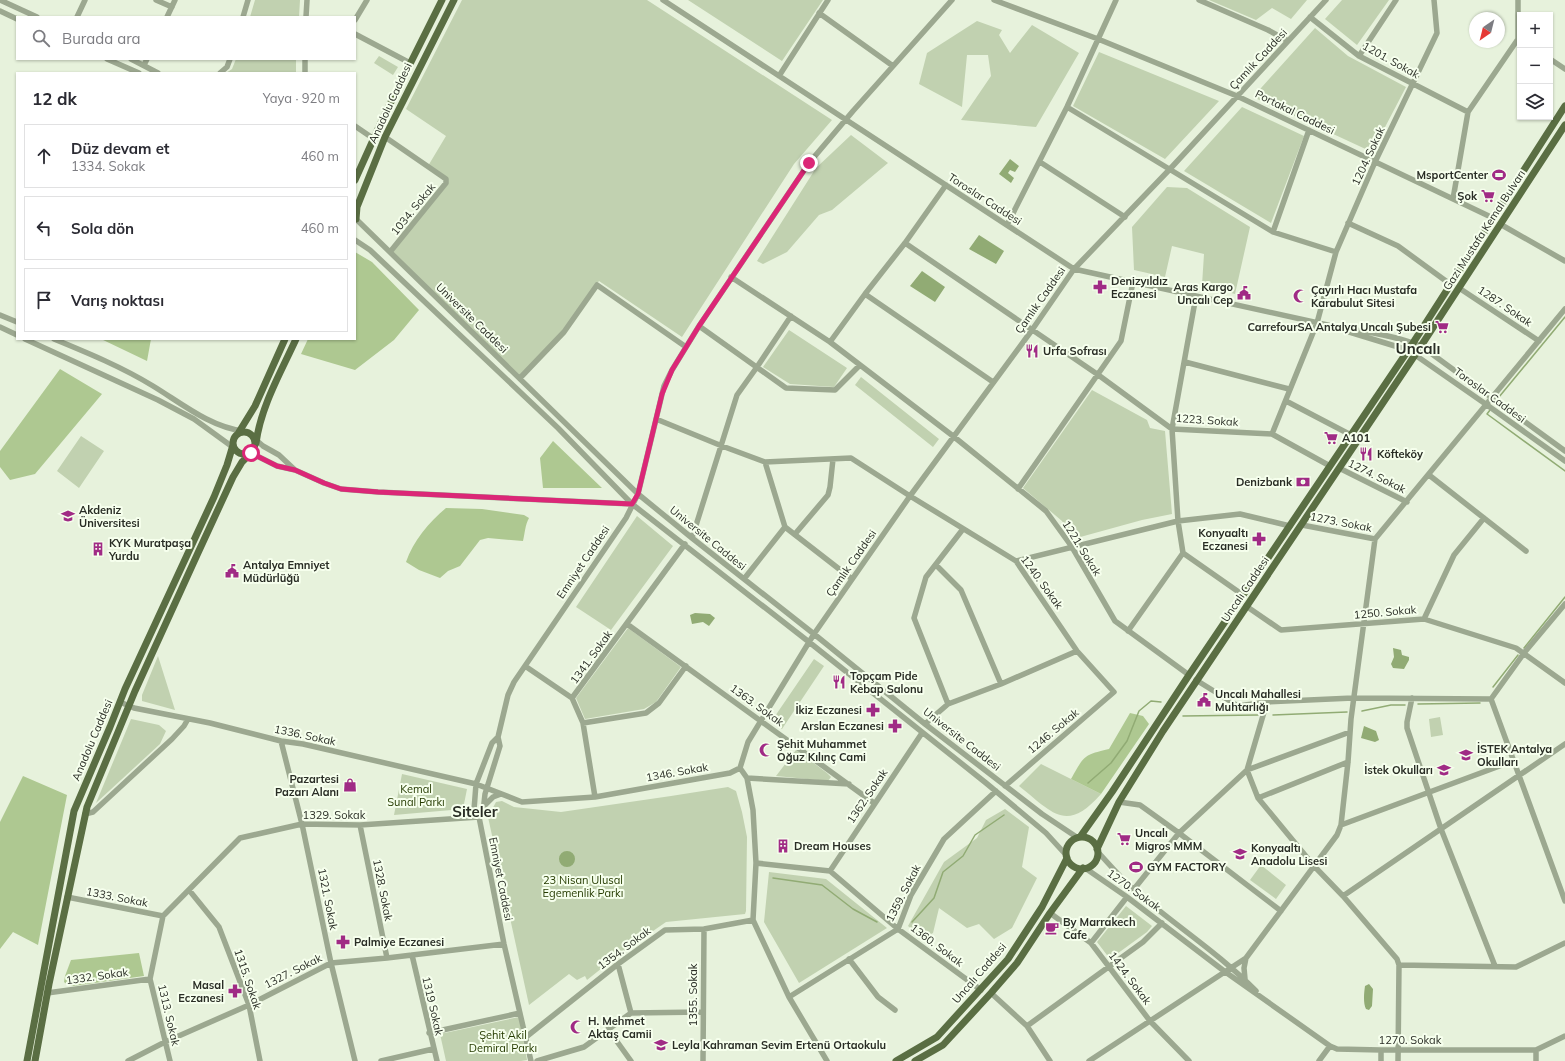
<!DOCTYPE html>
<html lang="tr">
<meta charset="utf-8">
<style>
body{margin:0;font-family:Mulish,sans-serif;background:#f7f7f7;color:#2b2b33}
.controls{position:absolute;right:12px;top:12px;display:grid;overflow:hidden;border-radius:0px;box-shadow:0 1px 3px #0004}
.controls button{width:36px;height:36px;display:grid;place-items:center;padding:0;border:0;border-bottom:1px solid #e1e1e2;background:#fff;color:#2b2b33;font:20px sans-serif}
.compass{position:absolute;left:1469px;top:12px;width:36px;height:36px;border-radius:50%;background:#fff;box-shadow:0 1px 3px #0004;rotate:215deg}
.stop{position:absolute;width:12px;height:12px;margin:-9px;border:3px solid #db2777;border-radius:50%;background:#fff}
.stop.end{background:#db2777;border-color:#fff;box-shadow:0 1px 4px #0008}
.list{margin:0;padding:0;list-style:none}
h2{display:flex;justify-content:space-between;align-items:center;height:52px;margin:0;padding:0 16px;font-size:17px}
h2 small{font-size:13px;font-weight:400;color:#7c7c81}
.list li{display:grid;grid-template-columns:26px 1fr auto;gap:12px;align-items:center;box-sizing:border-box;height:64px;margin:0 8px 8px;padding:0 8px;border:1px solid #e1e1e2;border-radius:0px}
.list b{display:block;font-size:15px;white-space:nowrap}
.list p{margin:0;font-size:13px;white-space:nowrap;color:#7c7c81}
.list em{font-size:13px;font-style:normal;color:#7c7c81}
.icon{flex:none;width:22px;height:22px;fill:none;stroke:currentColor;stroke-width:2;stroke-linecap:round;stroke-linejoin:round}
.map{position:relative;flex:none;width:1565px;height:1061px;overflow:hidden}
.search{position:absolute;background:#fff;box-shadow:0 1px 3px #0004;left:16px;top:16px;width:340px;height:44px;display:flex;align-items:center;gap:10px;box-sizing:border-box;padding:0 14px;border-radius:0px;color:#7c7c81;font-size:15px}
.panel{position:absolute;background:#fff;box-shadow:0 1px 3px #0004;left:16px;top:72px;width:340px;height:268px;border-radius:0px}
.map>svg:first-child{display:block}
</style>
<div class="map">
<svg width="1565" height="1061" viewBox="0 0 1565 1061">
<rect width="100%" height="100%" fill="#e7f2dc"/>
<!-- green -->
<path fill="#c1d1b0" d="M255 0H300L299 17H250Z
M462 0H647L832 120 794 164 682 337 599 281 564 332 520 378 390 252 446 183 428 166 446 136 406 109Z
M688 0H823L782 61Z
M1209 0H1307L1291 19 1272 8 1256 20Z
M1342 0H1389L1357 45 1325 19Z
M977 21 1002 30 999 35 1010 53 1032 25 1079 53 1036 127 961 120 991 76 988 55H967L962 107 919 84 927 53Z
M1315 28 1348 56 1406 87 1372 152 1253 97Z
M1099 52 1219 101 1165 159 1073 106Z
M379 56 398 67 393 75 374 63Z
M236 59H296V73H226L232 69Z
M1242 107 1304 136 1271 223 1184 171Z
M851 135 888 163 832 210 819 215 787 252 763 264 757 261 816 168Z
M1167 187 1187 188 1250 227 1235 294 1202 285 1204 254 1172 246 1165 277 1134 270 1132 227Z
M789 330 847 368 834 387 790 384 763 367Z
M861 377 939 439 933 447 855 385Z
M1092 390 1147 420 1150 428 1165 431 1172 514 1142 520 1073 539 1062 521 1023 488Z
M81 436 104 451 79 488 57 471Z
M637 516 673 546 611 630 576 607Z
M628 628 681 667 656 702 644 709 585 719 576 698Z
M158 656 175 710 142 701V695Z
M814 659 824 666 782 729 771 722Z
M1440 717 1443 735 1431 737 1429 719Z
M131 719 159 725 166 731 160 744 96 803Z
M796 750 827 773 831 777 828 781 776 776Z
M1041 764 1101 794C1066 834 1052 812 1019 786Z
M402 774 467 789 463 809 394 815Z
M728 787 736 791 742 812 747 837 746 911 745 914 666 922 617 956 587 980 585 976 577 980 569 974 529 1005 488 817 496 802 502 801 514 807 561 812 671 796Z
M1005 809 1029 827 1022 867 1037 878 1012 928 994 939 979 924 967 928 939 908 933 933 923 938 908 926 944 862 977 838 986 820Z
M1261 865 1286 885 1276 899 1250 880Z
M769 872 826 879 887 928 799 983 764 922Z
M1126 906 1152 926 1147 932 1110 959 1097 942Z
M519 1017 527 1060 521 1061H446L440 1034Z"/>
<!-- forest -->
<path fill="#aec891" d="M355 252 372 262 419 310 394 340 355 370 301 354 308 339H355Z
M101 339H151L147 361Z
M60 369 102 394 35 474 10 480 0 467V451Z
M553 441 602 488H543L540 458Z
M446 508 482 509 524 515 529 518C525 525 525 533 523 541L488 538 480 540 460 566 448 571 440 578 419 570 406 562C413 541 429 522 446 508Z
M1130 713 1143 716 1149 724 1101 794 1071 779C1084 756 1083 755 1109 749Z
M23 776 67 795 38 945 13 932 0 949V822Z
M139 953 144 976 73 986 68 985 64 982 65 976 71 960Z"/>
<!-- water -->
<path fill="#91ab74" d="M1010 159 1019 166 1015 172 1010 170 1008 173 1014 178 1011 183 999 174Z
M979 235 1004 251 996 264 969 249Z
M922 271 945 287 935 302 910 286Z
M695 613 710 614 715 618 709 626 703 622 692 624 690 615Z
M1393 648 1401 650 1402 655 1409 657V660L1404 669 1393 668 1391 664 1394 657Z
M1364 726 1376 731 1379 740 1375 742 1361 738Z
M559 859a8 8 0 1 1 16 0a8 8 0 1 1-16 0Z
M1369 984 1373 989 1372 1006 1369 1010 1366 1009C1363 1003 1364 993 1365 986Z"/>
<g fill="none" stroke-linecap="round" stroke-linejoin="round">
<!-- stream -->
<path stroke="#91ab74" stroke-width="1.5" d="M1499 397 1565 317
M1490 410 1487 414 1565 471
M1524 648 1565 597
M1493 687 1518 655
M1418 704 1480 703
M1362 711 1391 705H1405
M1273 715 1347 712
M1183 716 1258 715
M1088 783 1111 763 1127 741 1139 711 1151 701 1161 702
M773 878 822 885 853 909 877 922
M912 922 934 898 943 872 963 856 975 835 1004 815"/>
<!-- minor -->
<path stroke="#9ca890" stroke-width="5.5" d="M0 0 37 17
M156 0 172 7
M663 0 1074 269 1332 326C1362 331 1393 335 1421 346L1565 451
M994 0 1098 39 1237 96 1493 218
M1199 0 1268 30 1288 41
M1518 0V39L1520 41
M0 11 17 19
M819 13 893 66
M77 17 85 0
M167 17 175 0
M243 17 248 0
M306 17 307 0
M1310 17 1359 56 1468 112
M355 20 367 0
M355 34 410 63
M1359 56 1396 0
M107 59 139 73
M131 59 158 73
M1550 59 1565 69
M144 65 147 59
M220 73 227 67 230 59
M305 73V59
M779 76 828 0
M1067 107 1273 232 1336 252
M355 126 374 139
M385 137 446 179V183L390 252
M1040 162 1125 217
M946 185 905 243 865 294 830 342 953 436 1046 511 1072 547 1115 621 1189 675
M1453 199 1468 112 1518 39
M356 219 638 494 692 538 814 634 925 724 1042 814 1078 838
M1348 223 1398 246 1450 284
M1500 224 1565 261
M1007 225 1067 107 1116 0
M1273 232 1309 130
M355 240 370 250 558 428 632 504 809 642 986 783 1046 833 1067 856
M905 243 1097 374 1172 429 1272 434 1330 466
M731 277 830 342
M1459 288 1539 341
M865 294 993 382
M1196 296 1172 429 1178 521 1183 553 1243 595
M0 315 17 322
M699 326 786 388 835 390 860 365
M0 327 17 335
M1346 331 1408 350 1487 405 1565 461
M25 339 158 400 194 419 234 448
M54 339C88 353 122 367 153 386 181 403 210 427 243 431
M1185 362 1289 389
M520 378 564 332 597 285 686 347
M1286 401 1351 435
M656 419 722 446 765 462 851 458 910 496 1016 561 1077 651 1114 692 1005 786
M1272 434 1317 323 1336 252 1375 162 1437 33 1434 0
M255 439 263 446 279 455 295 470
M248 454 257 456 277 466 295 470 324 483 341 489 378 492 632 504
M765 462 785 527 852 579
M1339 468 1407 502
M1429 475 1526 551
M1018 489 1121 341 1133 282
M1302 525 1375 539
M795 534 828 495 830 487 833 459
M692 538 737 395 757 367 791 316
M1016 561 1178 521 1240 514 1290 526
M936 565 961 590 1001 684
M744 579 785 527
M1565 604 1524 653 1491 699 1565 901
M1246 606 1281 630 1424 619 1516 648 1565 683
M1424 619 1454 555 1484 518
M627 624 874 803
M1128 631 1183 553
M525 666 572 698
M1196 680 1238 706 1267 702 1353 698 1491 699
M1412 698 1407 722V728L1441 829 1495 966
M120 702 134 708 210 723 281 741 303 744 476 784 522 802 595 797 730 773 740 768 748 742 814 634 910 496 1032 330 1074 269 1170 169 1326 0
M948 704 914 618 926 577 963 529
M583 723 646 713 659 703 686 666
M925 724 948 704 1001 684 1077 651
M1350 732 1247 770 1258 798 1314 866 1343 896 1397 959 1399 965 1398 1061
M281 741 302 824 331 963 355 1061
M740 768 747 778 753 810 756 863 753 920 789 997 827 1061
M747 778 849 784
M595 797 583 723 572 698 685 544
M1258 798 1348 762
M1119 802 1140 805 1179 833 1281 911
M484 806 493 797 501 794
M85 814 93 812 172 739 184 726 188 719
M479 817 483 812 485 794 500 746 498 737
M360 825 387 958
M1341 825 1513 761
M1097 851C1109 864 1120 877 1133 889 1173 924 1219 953 1256 991
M756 863 830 871 898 929 981 990
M1085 868 1127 897 1224 971 1330 1046 1337 1049 1381 1050H1536L1565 1036
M830 871 922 733
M1134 889 1179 833 1247 770 1267 702
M189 890 219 927 249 1005 260 1061
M1343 896 1565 744
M67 897 163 916
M1050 913 1091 943 1150 1021 1189 1061
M1091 943 1127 897
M412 955 437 1061
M849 959 878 997 895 1010
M618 964 631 1013
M1399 965 1516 967 1565 943
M1245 979 1244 968 1246 958
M47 993 150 979
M991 993 1027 1026 1050 1061
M789 997 898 929 911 895 944 839 996 791
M1027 1026 1143 942 1162 923
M608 1029 631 1061
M429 1033 520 1013
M526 1037 618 964 665 930 704 929 753 920
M128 1061 165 1042 249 1005 331 963 387 958 504 944
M170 1061 150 979 163 916 240 838 302 824 360 825 479 817
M381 1061 433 1049
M531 1061 504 944 479 817 474 810 476 784 492 743 498 737 508 695 514 682 626 518 638 494 664 386 672 370 699 326 809 163 853 111 952 0
M537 1061 584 1047 631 1013 703 1012
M703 1061 704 929
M1089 1061 1246 958 1337 835 1341 825 1348 762 1351 719 1375 539 1565 309
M1319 1061 1330 1046
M1381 1061V1050
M1536 1061V1050"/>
<!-- major -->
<path stroke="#5a6e43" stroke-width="7" d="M355 180 383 118 442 0
M356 219 357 207 385 137 454 0
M233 443a11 11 0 1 1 22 0a11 11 0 1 1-22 0Z
M239 432 255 406 285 339
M256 443C261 406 281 372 296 339
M1080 837 1112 792 1189 675 1413 343 1565 106
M1066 853a16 16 0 1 1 32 0a16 16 0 1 1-32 0Z
M1097 849 1119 802 1163 731 1421 346 1565 125
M27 1061 74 811 110 727 125 689 214 497 227 465 233 445
M35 1061 49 984 87 807 135 691 197 555 233 477 242 462 251 453
M896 1061 937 1037 1008 959 1042 907 1067 858
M915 1061 943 1045 991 993 1017 963 1050 913 1083 868"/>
</g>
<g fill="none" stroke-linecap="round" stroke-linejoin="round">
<!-- route -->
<path stroke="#db2777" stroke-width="5" d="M251 453 249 454 257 456 277 466 295 470 324 483 341 489 378 492 632 504 638 494 662 394 672 370 699 326 809 163"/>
</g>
<!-- icons -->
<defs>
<g id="stadium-bare" transform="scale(1.08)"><path d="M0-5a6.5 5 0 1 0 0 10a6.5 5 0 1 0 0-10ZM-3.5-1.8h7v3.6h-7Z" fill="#a02b85" stroke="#f6ffed" stroke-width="2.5" paint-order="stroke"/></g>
<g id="supermarket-bare" transform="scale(1.08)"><path d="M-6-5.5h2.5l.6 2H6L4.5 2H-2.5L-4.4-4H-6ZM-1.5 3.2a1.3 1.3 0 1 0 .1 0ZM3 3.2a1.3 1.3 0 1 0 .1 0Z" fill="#a02b85" stroke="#f6ffed" stroke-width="2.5" paint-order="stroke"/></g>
<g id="pharmacy-bare" transform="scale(1.08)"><path d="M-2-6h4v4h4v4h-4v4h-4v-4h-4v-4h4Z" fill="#a02b85" stroke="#f6ffed" stroke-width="2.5" paint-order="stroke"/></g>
<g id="civic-bare" transform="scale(1.08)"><path d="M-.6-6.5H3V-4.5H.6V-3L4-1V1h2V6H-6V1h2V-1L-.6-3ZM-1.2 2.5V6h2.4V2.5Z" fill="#a02b85" stroke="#f6ffed" stroke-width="2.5" paint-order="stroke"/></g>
<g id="mosque-bare" transform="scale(1.08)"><path d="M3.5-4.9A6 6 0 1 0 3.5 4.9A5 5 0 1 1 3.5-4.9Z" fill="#a02b85" stroke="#f6ffed" stroke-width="2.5" paint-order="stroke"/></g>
<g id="restaurant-bare" transform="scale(1.08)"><path d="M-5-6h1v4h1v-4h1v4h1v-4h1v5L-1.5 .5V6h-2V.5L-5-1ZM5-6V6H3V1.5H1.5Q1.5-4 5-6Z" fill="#a02b85" stroke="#f6ffed" stroke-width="2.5" paint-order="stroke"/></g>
<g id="bank-bare" transform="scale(1.08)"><path d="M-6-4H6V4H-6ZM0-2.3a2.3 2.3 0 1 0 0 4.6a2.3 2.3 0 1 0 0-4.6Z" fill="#a02b85" stroke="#f6ffed" stroke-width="2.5" paint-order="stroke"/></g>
<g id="university-bare" transform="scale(1.08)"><path d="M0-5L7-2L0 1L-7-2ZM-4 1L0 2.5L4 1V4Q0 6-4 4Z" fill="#a02b85" stroke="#f6ffed" stroke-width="2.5" paint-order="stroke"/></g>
<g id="building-bare" transform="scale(1.08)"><path d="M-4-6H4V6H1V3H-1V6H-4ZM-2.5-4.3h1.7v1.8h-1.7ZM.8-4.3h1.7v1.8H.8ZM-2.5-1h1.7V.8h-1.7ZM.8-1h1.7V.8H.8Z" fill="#a02b85" stroke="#f6ffed" stroke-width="2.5" paint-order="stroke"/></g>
<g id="school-bare" transform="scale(1.08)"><path d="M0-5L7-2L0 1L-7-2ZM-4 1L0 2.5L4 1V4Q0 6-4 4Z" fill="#a02b85" stroke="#f6ffed" stroke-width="2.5" paint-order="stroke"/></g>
<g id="shop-bare" transform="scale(1.08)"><path d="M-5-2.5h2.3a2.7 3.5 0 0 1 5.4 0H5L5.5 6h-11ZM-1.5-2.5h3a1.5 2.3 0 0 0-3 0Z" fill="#a02b85" stroke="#f6ffed" stroke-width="2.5" paint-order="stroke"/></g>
<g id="cafe-bare" transform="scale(1.08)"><path d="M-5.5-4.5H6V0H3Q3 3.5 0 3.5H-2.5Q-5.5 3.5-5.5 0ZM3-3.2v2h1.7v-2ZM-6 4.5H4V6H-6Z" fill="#a02b85" stroke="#f6ffed" stroke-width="2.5" paint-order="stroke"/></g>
</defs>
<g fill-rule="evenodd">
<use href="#stadium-bare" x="1499" y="175"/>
<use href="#supermarket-bare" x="1488" y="196"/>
<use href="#pharmacy-bare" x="1100" y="287"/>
<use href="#civic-bare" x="1244" y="293"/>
<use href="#mosque-bare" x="1300" y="296"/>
<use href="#supermarket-bare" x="1442" y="327"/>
<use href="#restaurant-bare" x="1032" y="351"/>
<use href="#supermarket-bare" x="1331" y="438"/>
<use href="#restaurant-bare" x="1366" y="454"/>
<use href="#bank-bare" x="1303" y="482"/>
<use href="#university-bare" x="68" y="516"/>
<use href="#pharmacy-bare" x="1259" y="539"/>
<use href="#building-bare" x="98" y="549"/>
<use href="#civic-bare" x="232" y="571"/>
<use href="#restaurant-bare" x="839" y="682"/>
<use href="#civic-bare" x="1204" y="700"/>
<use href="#pharmacy-bare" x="873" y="710"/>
<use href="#pharmacy-bare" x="895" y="726"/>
<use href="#mosque-bare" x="766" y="750"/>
<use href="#school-bare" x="1466" y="755"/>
<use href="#school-bare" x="1444" y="770"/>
<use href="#shop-bare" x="350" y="785"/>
<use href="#supermarket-bare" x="1124" y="839"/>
<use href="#building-bare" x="783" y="846"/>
<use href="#school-bare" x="1240" y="854"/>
<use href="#stadium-bare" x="1136" y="867"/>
<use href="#cafe-bare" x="1052" y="928"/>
<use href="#pharmacy-bare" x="343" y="942"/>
<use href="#pharmacy-bare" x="235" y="991"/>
<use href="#mosque-bare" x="577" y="1027"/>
<use href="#school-bare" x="661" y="1045"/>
</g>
<g text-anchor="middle" stroke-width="4" stroke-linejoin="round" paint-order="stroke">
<!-- street labels -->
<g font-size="11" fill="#292d25" stroke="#f6ffed">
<text transform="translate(1258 59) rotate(-47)" y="4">Çamlık Caddesi</text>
<text transform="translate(1391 60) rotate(29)" y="4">1201. Sokak</text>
<text transform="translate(390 103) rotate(-65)" y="4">Anadolu Caddesi</text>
<text transform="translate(1295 112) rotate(26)" y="4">Portakal Caddesi</text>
<text transform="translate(1368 156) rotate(-65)" y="4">1204. Sokak</text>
<text transform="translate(985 199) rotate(33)" y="4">Toroslar Caddesi</text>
<text transform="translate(413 209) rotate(-51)" y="4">1034. Sokak</text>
<text transform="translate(1484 230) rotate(-57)" y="4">Gazi Mustafa Kemal Bulvarı</text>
<text transform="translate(1040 300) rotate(-55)" y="4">Çamlık Caddesi</text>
<text transform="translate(1505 306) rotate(34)" y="4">1287. Sokak</text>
<text transform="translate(472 318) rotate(44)" y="4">Universite Caddesi</text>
<text transform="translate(1490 395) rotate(36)" y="4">Toroslar Caddesi</text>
<text transform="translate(1207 420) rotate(4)" y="4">1223. Sokak</text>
<text transform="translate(1377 476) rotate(26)" y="4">1274. Sokak</text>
<text transform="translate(1341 522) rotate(11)" y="4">1273. Sokak</text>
<text transform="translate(708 538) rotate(39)" y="4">Universite Caddesi</text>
<text transform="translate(1082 548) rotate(58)" y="4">1221. Sokak</text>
<text transform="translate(583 562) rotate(-56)" y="4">Emniyet Caddesi</text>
<text transform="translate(851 563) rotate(-55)" y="4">Çamlık Caddesi</text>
<text transform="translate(1042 582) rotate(54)" y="4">1240. Sokak</text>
<text transform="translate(1245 589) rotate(-56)" y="4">Uncalı Caddesi</text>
<text transform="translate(1385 612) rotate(-5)" y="4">1250. Sokak</text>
<text transform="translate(591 657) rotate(-54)" y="4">1341. Sokak</text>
<text transform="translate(757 705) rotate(36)" y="4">1363. Sokak</text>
<text transform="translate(1053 731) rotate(-40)" y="4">1246. Sokak</text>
<text transform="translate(305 735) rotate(12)" y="4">1336. Sokak</text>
<text transform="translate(962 739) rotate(38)" y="4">Universite Caddesi</text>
<text transform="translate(92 740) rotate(-67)" y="4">Anadolu Caddesi</text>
<text transform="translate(677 772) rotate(-10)" y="4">1346. Sokak</text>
<text transform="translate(867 796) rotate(-56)" y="4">1362. Sokak</text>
<text x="334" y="819">1329. Sokak</text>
<text transform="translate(501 879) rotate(79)" y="4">Emniyet Caddesi</text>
<text transform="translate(383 890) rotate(79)" y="4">1328. Sokak</text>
<text transform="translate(1134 890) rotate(36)" y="4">1270. Sokak</text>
<text transform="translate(903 893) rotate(-63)" y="4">1359. Sokak</text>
<text transform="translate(117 897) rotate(11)" y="4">1333. Sokak</text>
<text transform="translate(328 899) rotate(79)" y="4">1321. Sokak</text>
<text transform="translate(937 945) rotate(37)" y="4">1360. Sokak</text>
<text transform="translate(624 948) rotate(-37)" y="4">1354. Sokak</text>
<text transform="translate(293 971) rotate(-27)" y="4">1327. Sokak</text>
<text transform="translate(979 973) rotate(-49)" y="4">Uncalı Caddesi</text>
<text transform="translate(97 976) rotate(-8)" y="4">1332. Sokak</text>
<text transform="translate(1130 978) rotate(53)" y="4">1424. Sokak</text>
<text transform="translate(248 979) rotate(71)" y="4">1315. Sokak</text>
<text transform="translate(693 995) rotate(-90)" y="4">1355. Sokak</text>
<text transform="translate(433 1006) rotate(77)" y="4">1319 Sokak</text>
<text transform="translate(169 1015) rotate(77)" y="4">1313. Sokak</text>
<text x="1410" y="1044">1270. Sokak</text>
</g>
<!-- poi labels -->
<g font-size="11" font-weight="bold" fill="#292d25" stroke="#f6ffed" text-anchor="start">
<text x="1488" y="179" text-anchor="end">MsportCenter</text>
<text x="1477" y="200" text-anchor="end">Şok</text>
<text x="1111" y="285">Denizyıldız<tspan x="1111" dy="13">Eczanesi</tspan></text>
<text x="1233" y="291" text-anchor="end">Aras Kargo<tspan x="1233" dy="13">Uncalı Cep</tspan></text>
<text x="1311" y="294">Çayırlı Hacı Mustafa<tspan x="1311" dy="13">Karabulut Sitesi</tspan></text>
<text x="1431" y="331" text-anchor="end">CarrefourSA Antalya Uncalı Şubesi</text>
<text x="1043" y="355">Urfa Sofrası</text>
<text x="1342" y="442">A101</text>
<text x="1377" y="458">Köfteköy</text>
<text x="1292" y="486" text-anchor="end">Denizbank</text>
<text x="79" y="514">Akdeniz<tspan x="79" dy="13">Üniversitesi</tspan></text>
<text x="1248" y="537" text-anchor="end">Konyaaltı<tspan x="1248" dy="13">Eczanesi</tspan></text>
<text x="109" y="547">KYK Muratpaşa<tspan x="109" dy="13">Yurdu</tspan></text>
<text x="243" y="569">Antalya Emniyet<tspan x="243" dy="13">Müdürlüğü</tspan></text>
<text x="850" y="680">Topçam Pide<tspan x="850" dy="13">Kebap Salonu</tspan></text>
<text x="1215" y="698">Uncalı Mahallesi<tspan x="1215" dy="13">Muhtarlığı</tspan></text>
<text x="862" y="714" text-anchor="end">İkiz Eczanesi</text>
<text x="884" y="730" text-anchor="end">Arslan Eczanesi</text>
<text x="777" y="748">Şehit Muhammet<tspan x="777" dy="13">Oğuz Kılınç Cami</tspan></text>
<text x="1477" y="753">İSTEK Antalya<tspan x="1477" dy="13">Okulları</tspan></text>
<text x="1433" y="774" text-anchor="end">İstek Okulları</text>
<text x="339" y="783" text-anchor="end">Pazartesi<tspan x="339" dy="13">Pazarı Alanı</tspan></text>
<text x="1135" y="837">Uncalı<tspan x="1135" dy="13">Migros MMM</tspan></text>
<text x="794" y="850">Dream Houses</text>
<text x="1251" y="852">Konyaaltı<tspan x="1251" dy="13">Anadolu Lisesi</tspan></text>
<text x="1147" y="871">GYM FACTORY</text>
<text x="1063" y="926">By Marrakech<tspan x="1063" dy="13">Cafe</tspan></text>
<text x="354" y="946">Palmiye Eczanesi</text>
<text x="224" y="989" text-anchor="end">Masal<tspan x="224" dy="13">Eczanesi</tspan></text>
<text x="588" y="1025">H. Mehmet<tspan x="588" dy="13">Aktaş Camii</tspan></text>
<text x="672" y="1049">Leyla Kahraman Sevim Ertenü Ortaokulu</text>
</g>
<!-- park labels -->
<g font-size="11" fill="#253b00" stroke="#f6ffed">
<text x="416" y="793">Kemal<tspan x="416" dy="13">Sunal Parkı</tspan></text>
<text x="583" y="884">23 Nisan Ulusal<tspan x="583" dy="13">Egemenlik Parkı</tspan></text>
<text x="503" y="1039">Şehit Akil<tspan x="503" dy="13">Demiral Parkı</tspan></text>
</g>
<!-- district labels -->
<g font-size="15" font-weight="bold" fill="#292d25" stroke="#f6ffed">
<text x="1418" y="354">Uncalı</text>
<text x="475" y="817">Siteler</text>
</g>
</g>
</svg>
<div class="controls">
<button>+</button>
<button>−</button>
<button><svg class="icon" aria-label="layers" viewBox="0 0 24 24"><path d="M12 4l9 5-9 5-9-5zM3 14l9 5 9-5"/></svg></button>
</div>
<svg class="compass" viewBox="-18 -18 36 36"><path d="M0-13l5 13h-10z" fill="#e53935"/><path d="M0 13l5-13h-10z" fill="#7c7c81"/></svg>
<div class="stop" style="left:251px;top:453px"></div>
<div class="stop end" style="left:809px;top:163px"></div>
<div class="search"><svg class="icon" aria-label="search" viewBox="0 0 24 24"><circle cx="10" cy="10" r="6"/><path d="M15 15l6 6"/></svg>Burada ara</div>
<section class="panel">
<h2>12 dk<small>Yaya · 920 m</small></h2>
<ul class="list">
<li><svg class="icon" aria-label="ahead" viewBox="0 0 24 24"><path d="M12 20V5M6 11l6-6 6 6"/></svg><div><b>Düz devam et</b><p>1334. Sokak</p></div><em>460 m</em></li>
<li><svg class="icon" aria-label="left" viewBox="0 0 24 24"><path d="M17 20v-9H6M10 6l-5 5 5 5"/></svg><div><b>Sola dön</b></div><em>460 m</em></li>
<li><svg class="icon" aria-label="arrive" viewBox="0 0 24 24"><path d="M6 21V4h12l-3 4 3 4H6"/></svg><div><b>Varış noktası</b></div></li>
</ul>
</section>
</div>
